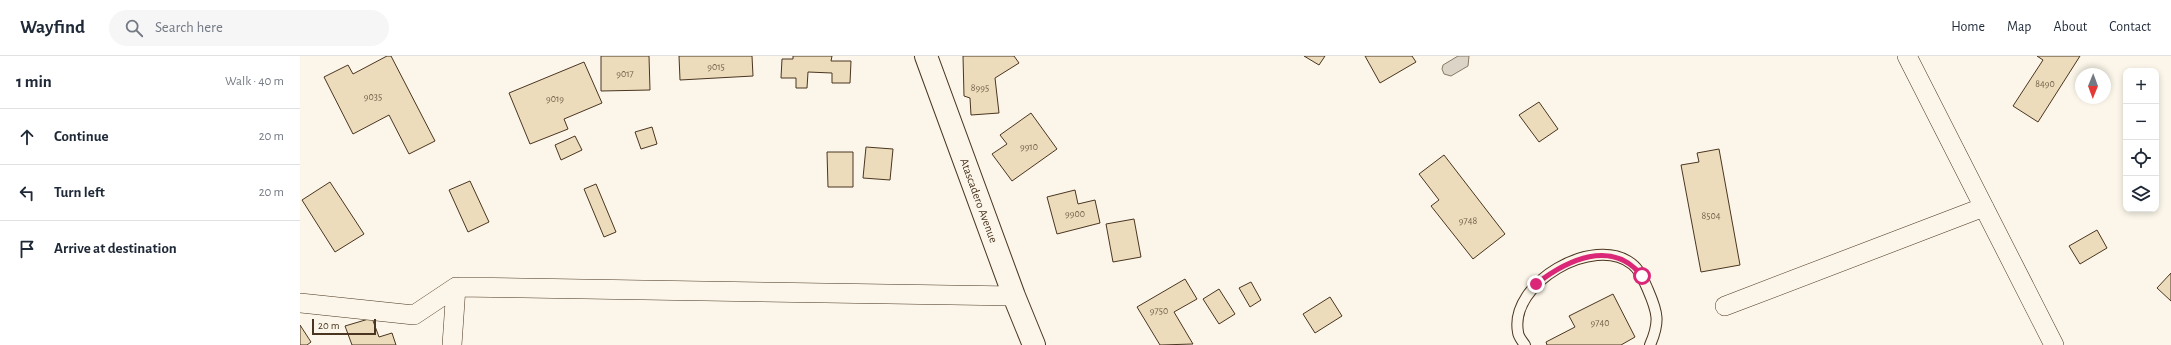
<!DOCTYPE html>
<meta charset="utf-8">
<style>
body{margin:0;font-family:"Alegreya Sans",sans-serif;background:#f6f6f7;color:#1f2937}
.controls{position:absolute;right:12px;top:12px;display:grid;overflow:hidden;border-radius:8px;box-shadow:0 2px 6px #0003}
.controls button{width:36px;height:36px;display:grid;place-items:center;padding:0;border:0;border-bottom:1px solid #e0e1e3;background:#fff;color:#1f2937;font:20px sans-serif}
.compass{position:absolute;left:1775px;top:12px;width:36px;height:36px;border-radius:50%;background:#fff;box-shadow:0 2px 6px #0003;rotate:181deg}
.scale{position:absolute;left:12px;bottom:10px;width:64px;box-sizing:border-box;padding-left:4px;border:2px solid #4a3520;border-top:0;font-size:11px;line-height:14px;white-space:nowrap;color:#4a3520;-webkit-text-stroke:3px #fbf6e9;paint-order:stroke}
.stop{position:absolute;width:12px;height:12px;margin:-9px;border:3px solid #db2777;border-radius:50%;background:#fff}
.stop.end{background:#db2777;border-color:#fff;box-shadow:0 1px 4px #0008}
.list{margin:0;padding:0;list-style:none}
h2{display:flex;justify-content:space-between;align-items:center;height:52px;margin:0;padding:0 16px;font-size:17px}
h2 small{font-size:13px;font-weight:400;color:#747a83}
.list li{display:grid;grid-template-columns:26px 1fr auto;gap:12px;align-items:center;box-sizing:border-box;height:56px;padding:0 16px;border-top:1px solid #e0e1e3}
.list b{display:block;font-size:15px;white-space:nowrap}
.list em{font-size:13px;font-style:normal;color:#747a83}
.icon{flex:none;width:22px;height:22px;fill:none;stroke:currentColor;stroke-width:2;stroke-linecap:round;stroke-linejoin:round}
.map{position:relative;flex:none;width:1871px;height:289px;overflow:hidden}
header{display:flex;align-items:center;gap:24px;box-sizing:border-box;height:56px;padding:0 20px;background:#fff;border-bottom:1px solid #e0e1e3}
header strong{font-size:19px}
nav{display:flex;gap:22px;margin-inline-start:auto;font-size:14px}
.search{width:280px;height:36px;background:#f6f6f7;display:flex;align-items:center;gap:10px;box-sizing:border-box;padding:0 14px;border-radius:22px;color:#747a83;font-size:15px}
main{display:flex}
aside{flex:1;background:#fff}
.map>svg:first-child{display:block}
</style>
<header>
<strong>Wayfind</strong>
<div class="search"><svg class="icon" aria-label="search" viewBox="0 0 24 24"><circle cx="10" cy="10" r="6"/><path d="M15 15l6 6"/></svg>Search here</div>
<nav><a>Home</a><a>Map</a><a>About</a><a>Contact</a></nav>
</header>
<main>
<aside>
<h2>1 min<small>Walk · 40 m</small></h2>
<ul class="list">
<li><svg class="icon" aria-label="ahead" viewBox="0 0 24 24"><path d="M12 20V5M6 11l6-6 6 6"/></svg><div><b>Continue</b></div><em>20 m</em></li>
<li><svg class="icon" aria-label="left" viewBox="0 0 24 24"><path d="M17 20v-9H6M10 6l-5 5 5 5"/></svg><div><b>Turn left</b></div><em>20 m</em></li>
<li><svg class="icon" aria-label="arrive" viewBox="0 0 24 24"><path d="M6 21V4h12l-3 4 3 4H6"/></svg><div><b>Arrive at destination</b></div></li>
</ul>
</aside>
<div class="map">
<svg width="1871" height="289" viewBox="0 0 1871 289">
<rect width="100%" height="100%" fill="#fbf6e9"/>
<!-- water -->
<path fill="#dcd4c6" stroke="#887966" d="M1158 0H1169L1168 10 1151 20 1144 18 1142 13 1143 9Z"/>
<!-- building -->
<path fill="#ecdcbc" stroke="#4a3520" d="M87 0H91L135 85 109 98 89 59 53 78 24 21 48 9 53 18Z
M301 0H349L350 34 301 35Z
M379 0H452L453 20 380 24Z
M493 0H532L531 5H551L550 27H532V17L508 16 507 32H496V22H481L482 3H493Z
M663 0H714L719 7 695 22 699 57 671 59 670 42 664 40Z
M1004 0H1025L1019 9Z
M1065 0H1112L1116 6 1080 27Z
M1737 0H1780L1738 66 1713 50 1743 4Z
M284 6 302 47 264 63 268 73 230 88 209 37Z
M1239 46 1258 73 1239 86 1219 59Z
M731 57 757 93 712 125 692 98 707 88 700 79Z
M352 71 357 88 341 93 335 76Z
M275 80 282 94 261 104 255 89Z
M566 91 593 93 590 124 563 122Z
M1419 93 1440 209 1401 216 1381 109 1399 106 1397 97Z
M527 96H553V131H528Z
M1144 99 1205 178 1173 203 1131 150 1139 144 1119 118Z
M170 125 189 166 168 176 149 134Z
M30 126 64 178 35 196 2 144Z
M296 128 316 176 304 181 284 133Z
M775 134 778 148 795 144 800 167 757 178 747 141Z
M834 163 841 201 813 206 806 168Z
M1797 174 1807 192 1780 208 1769 190Z
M1871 217V245L1857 232Z
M885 223 897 243 874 256 893 288 860 289 837 251Z
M951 226 961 244 950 251 939 232Z
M919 233 935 258 919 268 903 243Z
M1313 238 1335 281 1321 289H1247L1246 286 1275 271 1269 260Z
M1030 241 1042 260 1015 277 1003 258Z
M72 262 79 281 92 277 96 289H52L45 270Z
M0 269 11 286 7 289H0Z"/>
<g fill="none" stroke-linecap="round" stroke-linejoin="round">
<!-- service casing -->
<g stroke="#4a3520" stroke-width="12">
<path id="service" d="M1225 289C1222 285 1218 280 1218 276 1209 227 1294 178 1332 208 1340 214 1344 225 1348 234 1358 257 1360 266 1350 289"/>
</g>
<!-- minor casing -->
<g stroke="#4a3520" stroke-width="20">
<path id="minor" d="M1607 0 1754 289
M0 247 114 259 156 231 714 240
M1425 250 1684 151
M152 289 156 231"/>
</g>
<!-- secondary casing -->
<g stroke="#4a3520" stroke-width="24">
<g id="secondary">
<path id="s1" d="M626 0 714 240 734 289"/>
</g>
</g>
<!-- service -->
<use href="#service" stroke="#fbf6e9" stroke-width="10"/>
<!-- minor -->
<use href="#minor" stroke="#fbf6e9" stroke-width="19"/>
<!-- secondary -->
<use href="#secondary" stroke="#fbf6e9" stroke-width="22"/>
</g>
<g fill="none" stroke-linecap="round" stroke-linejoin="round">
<!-- route -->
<path stroke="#db2777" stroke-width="5" d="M1236 228C1267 204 1312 182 1342 220"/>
</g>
<g text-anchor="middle" stroke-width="3" stroke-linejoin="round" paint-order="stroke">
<!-- number labels -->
<g font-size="10" fill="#725f47">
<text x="416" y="14">9015</text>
<text x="325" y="21">9017</text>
<text x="1745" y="31">8490</text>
<text x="680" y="35">8995</text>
<text x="73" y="44">9035</text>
<text x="255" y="46">9019</text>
<text x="729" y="94">9910</text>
<text x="775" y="161">9900</text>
<text x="1411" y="163">8504</text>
<text x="1168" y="168">9748</text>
<text x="859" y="258">9750</text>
<text x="1300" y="270">9740</text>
</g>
<!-- street labels -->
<g font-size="12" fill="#4a3520" stroke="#fbf6e9">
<text dy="4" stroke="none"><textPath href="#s1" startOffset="154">Atascadero Avenue</textPath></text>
</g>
</g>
</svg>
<div class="controls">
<button>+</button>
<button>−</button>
<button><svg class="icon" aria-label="locate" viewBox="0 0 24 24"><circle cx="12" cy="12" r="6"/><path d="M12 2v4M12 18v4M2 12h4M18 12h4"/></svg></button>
<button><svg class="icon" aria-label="layers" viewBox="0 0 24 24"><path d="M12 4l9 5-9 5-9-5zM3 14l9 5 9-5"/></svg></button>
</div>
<svg class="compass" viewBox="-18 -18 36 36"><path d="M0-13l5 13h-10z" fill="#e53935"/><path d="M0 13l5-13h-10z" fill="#747a83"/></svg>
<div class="scale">20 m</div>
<div class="stop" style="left:1342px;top:220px"></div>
<div class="stop end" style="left:1236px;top:228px"></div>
</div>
</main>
